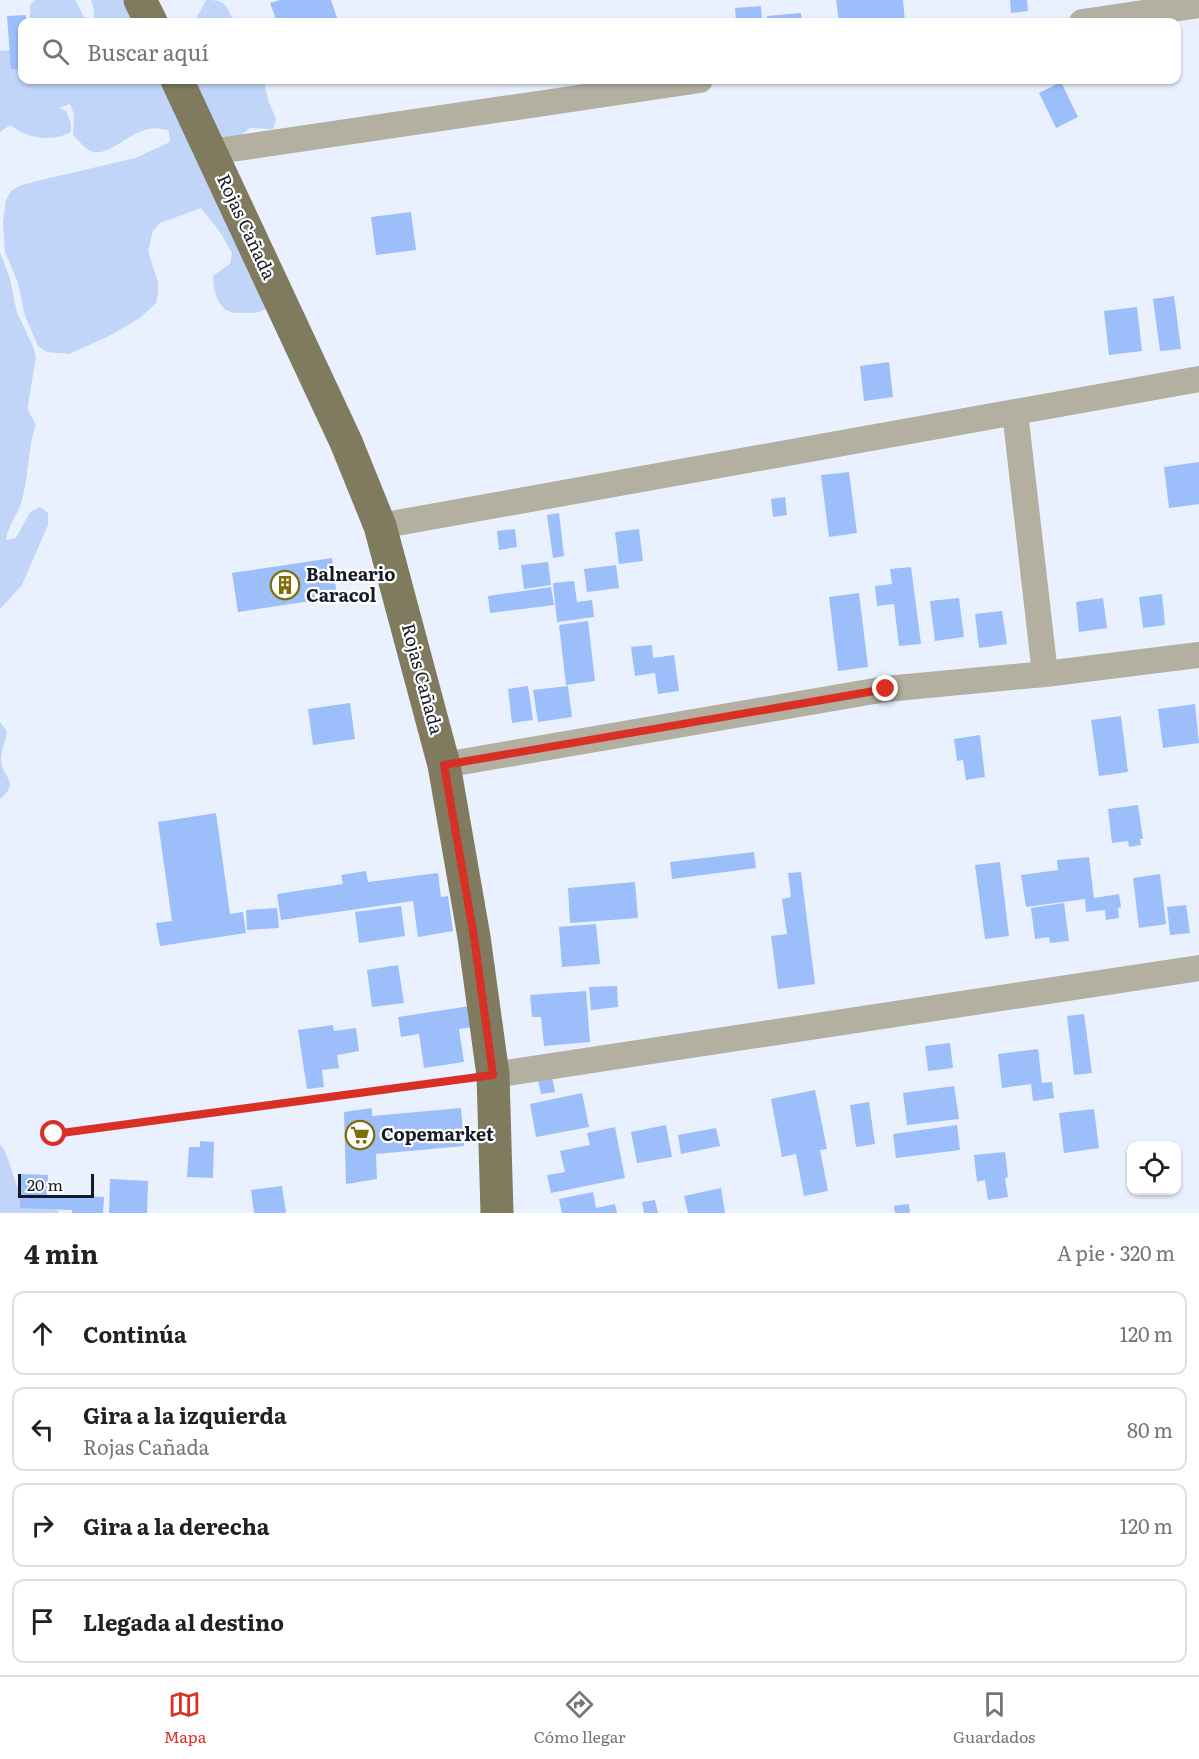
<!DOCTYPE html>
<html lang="es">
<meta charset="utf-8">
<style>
body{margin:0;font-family:Literata,serif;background:#f2f2f2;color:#202124}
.controls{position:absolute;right:18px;bottom:18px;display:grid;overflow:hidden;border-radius:12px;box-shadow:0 2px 4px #0004}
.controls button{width:54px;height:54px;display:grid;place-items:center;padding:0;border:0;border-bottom:2px solid #e0e0e0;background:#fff;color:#202124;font:30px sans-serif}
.scale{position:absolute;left:18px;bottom:15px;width:76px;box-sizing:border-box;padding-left:6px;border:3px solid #151b26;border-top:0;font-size:16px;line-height:21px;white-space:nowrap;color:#151b26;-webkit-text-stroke:4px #fefefe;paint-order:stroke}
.stop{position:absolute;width:18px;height:18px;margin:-14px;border:4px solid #d93025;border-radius:50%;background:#fff}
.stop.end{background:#d93025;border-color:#fff;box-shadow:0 2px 6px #0008}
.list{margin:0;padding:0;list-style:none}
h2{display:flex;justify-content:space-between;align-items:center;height:78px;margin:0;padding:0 24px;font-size:26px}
h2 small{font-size:20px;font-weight:400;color:#757577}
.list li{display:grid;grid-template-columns:39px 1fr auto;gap:18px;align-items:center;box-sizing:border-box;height:84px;margin:0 12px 12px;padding:0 12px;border:2px solid #e0e0e0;border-radius:12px}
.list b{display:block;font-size:22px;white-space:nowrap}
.list p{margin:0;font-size:20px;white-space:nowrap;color:#757577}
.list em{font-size:20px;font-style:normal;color:#757577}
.icon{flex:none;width:33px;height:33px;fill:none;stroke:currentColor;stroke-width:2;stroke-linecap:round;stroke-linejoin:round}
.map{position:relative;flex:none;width:1199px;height:1213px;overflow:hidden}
.search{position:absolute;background:#fff;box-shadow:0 2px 4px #0004;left:18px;right:18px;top:18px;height:66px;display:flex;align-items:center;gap:15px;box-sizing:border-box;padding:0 21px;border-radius:12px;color:#757577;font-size:22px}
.sheet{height:462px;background:#fff}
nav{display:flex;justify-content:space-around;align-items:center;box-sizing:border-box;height:84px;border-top:2px solid #e0e0e0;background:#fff;font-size:16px;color:#757577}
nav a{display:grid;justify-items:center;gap:3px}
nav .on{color:#d93025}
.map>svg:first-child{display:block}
</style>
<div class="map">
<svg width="1199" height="1213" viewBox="0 0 1199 1213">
<rect width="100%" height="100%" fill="#eaf1fe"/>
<!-- green -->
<path fill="#c1d5f8" d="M35 0H75L84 17 94 20V9L91 0H151L166 19 172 22H30V5Z
M206 0C229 0 224 6 235 22H197V17Z
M11 50 22 51V80H264L268 100 276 119 273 129 250 128 233 142 222 144 272 305C263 312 257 313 246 313 242 312 235 314 231 312 217 308 213 288 213 276L230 264 232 253 220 232 201 208 160 223 153 231 148 251 158 282V293L156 303 140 318 109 336 69 354 47 352 38 346 25 316 18 283 5 252 3 222 6 200 11 191 19 186 41 180 135 158 170 142 169 131C136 117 114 160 90 151 84 148 78 139 73 135L74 114 70 104 59 108 66 111 71 124V132C51 143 27 138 10 125L0 132V51Z
M0 252 10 279 17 313 33 346 36 357 28 405V410L36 425C27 449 29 476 22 500 18 515 8 525 6 540L16 538 30 512 40 507 48 513V525L22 585 0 609Z
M0 722 7 731C6 740 1 751 1 760 2 778 21 781 0 799Z
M0 1144C7 1150 13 1177 18 1188L55 1207 59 1213H0Z"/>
<!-- building -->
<path fill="#9cbefa" d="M280 0H331L337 18 323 22H277L270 3Z
M836 0H903L905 22H839Z
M1010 0H1027L1028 11 1011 13Z
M761 6 762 22H736L735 8Z
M801 13 802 22H768L767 16Z
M26 15V22H22V69H11L7 16Z
M1061 82 1078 117 1056 128 1039 93Z
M411 212 416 250 376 255 371 217Z
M1174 296 1181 349 1160 351 1153 299Z
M1137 307 1142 351 1109 355 1104 311Z
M889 362 893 397 864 401 860 366Z
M1199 462V504L1169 508 1164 467Z
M849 472 857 533 829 537 821 475Z
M785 497 787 515 773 517 771 499Z
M559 513 564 556 553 558 547 515Z
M515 529 517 547 499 550 497 531Z
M639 529 643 561 619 564 615 532Z
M332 558 337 597 238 612 232 573Z
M548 562 551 585 524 589 521 565Z
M616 565 619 588 587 592 584 569Z
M911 567 921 644 899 646 894 604 877 606 875 586 892 584 890 569Z
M574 581 577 602 592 600 594 617 557 622 553 583Z
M551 587 554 605 490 613 488 596Z
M859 593 868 667 838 671 829 597Z
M1162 594 1165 625 1143 628 1139 597Z
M959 598 964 637 935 641 930 601Z
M1103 598 1107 628 1079 632 1076 602Z
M1002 611 1007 644 979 648 975 614Z
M588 621 595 681 566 685 559 625Z
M652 645 653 658 674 655 679 691 658 694 655 673 635 676 631 647Z
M528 686 533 720 512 723 508 689Z
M568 686 572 717 538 722 533 690Z
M350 703 355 739 313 745 308 709Z
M1195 704 1199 743 1163 748 1158 709Z
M1121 716 1128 772 1099 776 1091 720Z
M980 735 985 777 966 780 963 760 957 761 954 739Z
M1138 805 1143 839H1140L1141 845 1129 847 1128 841 1112 843 1108 809Z
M216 813 230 914 243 912 246 933 160 946 156 923 172 921 158 822Z
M754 852 756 868 672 879 670 862Z
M1089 857 1094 898 1119 894 1121 907 1118 908 1119 918 1106 920 1105 910 1086 912 1085 899 1026 907 1021 875 1058 870 1057 860Z
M1000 862 1009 936 985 939 975 865Z
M366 871 368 882 438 873 441 897 448 896 453 931 418 937 413 901 281 920 277 894 343 884 341 875Z
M801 872 815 984 778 989 771 936 787 934 782 899 791 897 788 873Z
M1160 874 1166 924 1139 928 1133 878Z
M635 882 638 918 570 923 568 888Z
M1064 903 1069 941 1050 943 1049 937 1035 939 1031 908Z
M1186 905 1190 933 1170 935 1167 907Z
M401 906 405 936 359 943 355 912Z
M277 908 279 928 247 930 246 910Z
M596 924 600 964 562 967 559 927Z
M398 965 404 1003 372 1007 367 970Z
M617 986 618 1007 591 1010 589 987Z
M586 991 590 1042 544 1046 541 1017H532L530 995Z
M470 1006 472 1027 459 1029 464 1062 424 1068 419 1034 401 1037 398 1017Z
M1084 1014 1092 1073 1074 1075 1067 1016Z
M333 1025 334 1031 356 1028 359 1051 337 1055 339 1068 322 1070 324 1087 307 1089 298 1030Z
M950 1043 953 1068 928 1071 925 1046Z
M1038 1049 1042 1083 1052 1082 1054 1098 1033 1101 1031 1084 1002 1088 998 1054Z
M552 1077 555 1092 541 1094 538 1080Z
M954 1086 959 1119 907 1125 903 1093Z
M815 1090 827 1149 820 1150 828 1191 804 1196 796 1154 782 1157 771 1099Z
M582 1093 589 1127 536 1137 530 1104Z
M869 1102 875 1144 856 1147 850 1105Z
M372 1108V1116L461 1108 464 1146 376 1154 377 1179 346 1184 344 1112Z
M1094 1109 1099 1148 1064 1153 1059 1113Z
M666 1125 672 1157 637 1163 631 1132Z
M957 1125 960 1150 896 1158 893 1134Z
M615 1127 625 1178 551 1193 547 1175 565 1172 560 1151 590 1145 587 1133Z
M716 1128 720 1146 681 1154 678 1135Z
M200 1141 214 1142 213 1178 187 1177 189 1147H200Z
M1005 1152 1008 1177 1005 1178 1008 1197 988 1200 985 1180 977 1182 974 1155Z
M21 1174 48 1175 47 1195 104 1197 103 1213H72V1210L20 1208Z
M110 1179 148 1181 147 1213H109Z
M282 1186 286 1213H254L251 1190Z
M721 1188 725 1213H688L684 1196Z
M593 1192 596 1208 615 1204 617 1213H562L559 1199Z
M655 1200 658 1213H644L642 1202Z
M909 1204 910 1213H895L894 1206Z"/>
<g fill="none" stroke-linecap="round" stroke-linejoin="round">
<!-- path -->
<path stroke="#848a96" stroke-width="4" stroke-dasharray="4.5 4.5" stroke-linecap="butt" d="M54 1134 464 1079"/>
<!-- minor -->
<path stroke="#b3b0a1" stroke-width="26" d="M1082 22 1199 5
M211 152 700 80
M1015 412 1045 674
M380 526 1199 379
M444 765 886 689 1045 674 1199 655
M493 1075 1199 968"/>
<!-- major -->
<path stroke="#807a5f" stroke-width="33" d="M140 0 151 22
M177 80 346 442 380 526 444 765 474 937 493 1075 497 1213"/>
</g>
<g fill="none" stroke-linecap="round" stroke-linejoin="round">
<!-- route -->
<path stroke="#d93025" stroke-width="8" d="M54 1134 493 1075 474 937 444 765 886 689"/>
</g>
<!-- icons -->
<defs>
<g id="building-ring" transform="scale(1.5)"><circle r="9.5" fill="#fefefe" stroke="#7e6d09" stroke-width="1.5"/><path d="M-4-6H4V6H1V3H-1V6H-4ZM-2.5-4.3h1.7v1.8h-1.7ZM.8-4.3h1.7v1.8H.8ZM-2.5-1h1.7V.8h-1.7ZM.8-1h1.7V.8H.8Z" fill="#7e6d09"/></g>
<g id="supermarket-ring" transform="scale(1.5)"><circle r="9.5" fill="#fefefe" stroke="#7e6d09" stroke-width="1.5"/><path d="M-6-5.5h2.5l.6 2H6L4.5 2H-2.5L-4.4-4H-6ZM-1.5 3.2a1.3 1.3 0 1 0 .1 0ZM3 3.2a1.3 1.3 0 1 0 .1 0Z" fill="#7e6d09"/></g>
</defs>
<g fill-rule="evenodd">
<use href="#building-ring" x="285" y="585"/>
<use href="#supermarket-ring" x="360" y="1135"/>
</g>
<g text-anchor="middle" stroke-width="4.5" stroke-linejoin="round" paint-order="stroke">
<!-- street labels -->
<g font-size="18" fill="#151b26" stroke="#fefefe">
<text transform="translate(246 227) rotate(65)" y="6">Rojas Cañada</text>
<text transform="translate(422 679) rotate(75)" y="6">Rojas Cañada</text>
</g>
<!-- poi labels -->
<g font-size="18" font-weight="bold" fill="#151b26" stroke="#fefefe" text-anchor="start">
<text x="306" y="581">Balneario<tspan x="306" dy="21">Caracol</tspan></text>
<text x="381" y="1141">Copemarket</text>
</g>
</g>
</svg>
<div class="controls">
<button><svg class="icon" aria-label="locate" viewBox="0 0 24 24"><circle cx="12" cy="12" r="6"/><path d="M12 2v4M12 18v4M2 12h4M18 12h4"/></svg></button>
</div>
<div class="scale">20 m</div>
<div class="stop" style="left:54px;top:1134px"></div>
<div class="stop end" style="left:886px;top:689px"></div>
<div class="search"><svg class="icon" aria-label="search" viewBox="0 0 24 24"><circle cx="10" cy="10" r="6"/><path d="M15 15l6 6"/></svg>Buscar aquí</div>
</div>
<section class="sheet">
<h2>4 min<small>A pie · 320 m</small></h2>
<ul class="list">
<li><svg class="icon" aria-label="ahead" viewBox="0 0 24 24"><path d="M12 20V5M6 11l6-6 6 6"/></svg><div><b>Continúa</b></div><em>120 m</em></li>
<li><svg class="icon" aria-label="left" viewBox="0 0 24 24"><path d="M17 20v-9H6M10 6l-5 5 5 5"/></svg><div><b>Gira a la izquierda</b><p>Rojas Cañada</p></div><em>80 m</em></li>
<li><svg class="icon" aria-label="right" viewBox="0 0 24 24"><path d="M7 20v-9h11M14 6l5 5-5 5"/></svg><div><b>Gira a la derecha</b></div><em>120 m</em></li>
<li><svg class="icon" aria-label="arrive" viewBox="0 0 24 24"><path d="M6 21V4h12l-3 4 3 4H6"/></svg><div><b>Llegada al destino</b></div></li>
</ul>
</section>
<nav>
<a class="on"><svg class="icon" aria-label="map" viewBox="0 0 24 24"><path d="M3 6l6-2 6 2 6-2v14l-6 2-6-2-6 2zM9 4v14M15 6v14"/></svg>Mapa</a>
<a><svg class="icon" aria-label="directions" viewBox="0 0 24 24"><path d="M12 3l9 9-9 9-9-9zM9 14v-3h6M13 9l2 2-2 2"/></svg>Cómo llegar</a>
<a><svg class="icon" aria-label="saved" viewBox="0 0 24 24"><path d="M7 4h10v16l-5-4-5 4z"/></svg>Guardados</a>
</nav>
